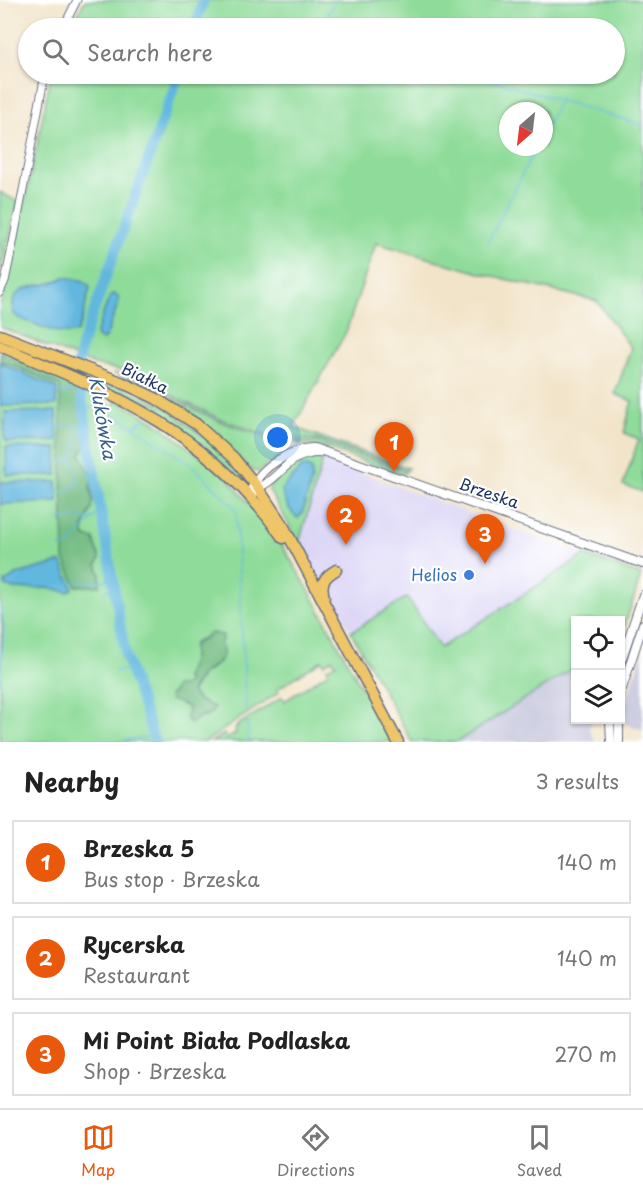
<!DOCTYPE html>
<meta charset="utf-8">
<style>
body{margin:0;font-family:"Playpen Sans",sans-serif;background:#f6f6f6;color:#222}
.controls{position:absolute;right:18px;bottom:18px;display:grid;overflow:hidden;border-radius:0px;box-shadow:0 2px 4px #0004}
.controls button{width:54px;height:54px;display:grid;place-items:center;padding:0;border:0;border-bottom:2px solid #e0e0e0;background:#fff;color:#222;font:30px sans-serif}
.compass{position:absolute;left:499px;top:102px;width:54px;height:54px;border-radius:50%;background:#fff;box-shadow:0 2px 4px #0004;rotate:208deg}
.you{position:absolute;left:278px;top:438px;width:21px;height:21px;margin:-15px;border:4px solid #fff;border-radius:50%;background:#1a73e8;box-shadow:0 0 0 9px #1a73e833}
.badge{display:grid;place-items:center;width:39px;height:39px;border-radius:50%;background:#ea580c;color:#fff;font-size:20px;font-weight:700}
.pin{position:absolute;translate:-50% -50px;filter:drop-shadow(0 2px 3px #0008)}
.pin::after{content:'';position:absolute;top:32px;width:21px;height:18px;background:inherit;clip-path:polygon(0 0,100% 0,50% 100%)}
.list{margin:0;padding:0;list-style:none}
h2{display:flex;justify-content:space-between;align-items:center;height:78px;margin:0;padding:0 24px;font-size:26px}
h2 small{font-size:20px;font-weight:400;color:#767676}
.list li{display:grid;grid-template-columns:39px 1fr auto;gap:18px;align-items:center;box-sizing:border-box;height:84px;margin:0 12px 12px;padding:0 12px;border:2px solid #e0e0e0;border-radius:0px}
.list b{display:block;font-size:22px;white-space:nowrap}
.list p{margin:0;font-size:20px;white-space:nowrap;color:#767676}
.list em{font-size:20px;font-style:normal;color:#767676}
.icon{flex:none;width:33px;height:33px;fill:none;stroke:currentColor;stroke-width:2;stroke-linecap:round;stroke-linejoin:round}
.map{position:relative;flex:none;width:643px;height:742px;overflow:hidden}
.search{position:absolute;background:#fff;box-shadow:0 2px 4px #0004;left:18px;right:18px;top:18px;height:66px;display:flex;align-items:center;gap:15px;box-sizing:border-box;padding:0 21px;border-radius:33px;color:#767676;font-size:22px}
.sheet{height:366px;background:#fff}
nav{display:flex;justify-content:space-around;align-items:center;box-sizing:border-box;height:84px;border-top:2px solid #e0e0e0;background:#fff;font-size:16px;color:#767676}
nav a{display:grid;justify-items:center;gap:3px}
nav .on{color:#ea580c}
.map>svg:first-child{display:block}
</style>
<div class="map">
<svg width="643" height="742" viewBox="0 0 643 742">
<rect width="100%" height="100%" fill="#fff"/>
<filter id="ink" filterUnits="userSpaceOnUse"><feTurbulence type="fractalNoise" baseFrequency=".0167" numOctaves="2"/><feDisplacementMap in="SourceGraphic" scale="12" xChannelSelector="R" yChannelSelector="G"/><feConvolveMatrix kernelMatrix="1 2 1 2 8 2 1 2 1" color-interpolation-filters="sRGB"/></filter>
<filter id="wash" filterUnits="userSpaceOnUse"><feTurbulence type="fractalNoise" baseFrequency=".008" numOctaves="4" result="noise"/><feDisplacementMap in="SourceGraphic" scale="24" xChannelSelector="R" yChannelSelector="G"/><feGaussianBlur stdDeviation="1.35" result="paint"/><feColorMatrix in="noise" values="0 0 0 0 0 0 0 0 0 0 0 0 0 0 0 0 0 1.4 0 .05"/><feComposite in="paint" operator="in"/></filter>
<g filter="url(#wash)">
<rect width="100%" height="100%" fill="#f2e4c9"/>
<!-- built -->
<path fill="#dcd6f6" d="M323 459 515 530 585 555 440 648 407 597 351 632 299 543Z"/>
<!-- industrial -->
<path fill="#c2c2dc" d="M643 651V730L626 724V704Z
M575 667 576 720H592L589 728 595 742H457Z"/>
<!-- green -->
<path fill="#8fdc9a" stroke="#55867c" stroke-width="1.5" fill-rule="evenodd" d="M85 0H643V492L623 485 639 439 624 433 632 401 615 394 631 348 597 301 480 273 376 243 346 332 293 427 408 468 407 470 321 440 292 438 288 427 284 426 277 431 276 436 282 439 280 440 220 419 120 370 95 365 0 327V307L32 170 51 74H614V28H71ZM508 111H544V147H508Z
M0 192 18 202 0 272Z
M0 361 18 367 60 386 63 445V522L100 573 97 568 94 539 85 537C82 524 89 518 92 506 95 492 87 467 81 455L87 442 85 417 77 385 92 391 93 399 113 406 115 404 114 399 154 421 226 476 277 537 307 587 391 742H211L224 734 227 739 236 733 235 729 238 725 282 697 285 701 329 672 327 668 336 664 332 659 324 664 322 660 277 689 279 692 205 742H0V665L2 627 0 608ZM61 562 63 591 51 588H19L18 574ZM212 633 223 636 220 644 219 662 208 671 202 674 191 693 198 700 214 707 206 716 199 717 188 712 187 706 181 705 171 695 187 683 186 677 193 661 194 643Z
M92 373 167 408 226 454 248 482C233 477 209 449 194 438 161 414 126 395 89 378Z
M114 373 135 380 219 421 279 442 287 441V450L258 472 254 471C238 461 226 442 211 429 182 405 149 388 114 373Z
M294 441 320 442 406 472 401 475 323 447 301 445Z
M311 456 323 459 299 543 269 490 270 486 293 463Z
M585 555 641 575 621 638 620 620H576L575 667 457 742H412L351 632 407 597 440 648Z"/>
<!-- forest -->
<path fill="#73bc82" stroke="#477670" stroke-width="1.5" d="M0 351 77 385 85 417 87 442 81 455 92 478 90 488 93 499 92 508 83 528 85 537 94 539 100 559 97 564 100 573V586H76L64 559 60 386 18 367 0 361Z
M212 633 223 635 220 644C232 660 208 666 201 676 197 681 193 687 191 692L198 700 214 707 212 713 199 717 191 724 185 717 188 712 187 706 170 700 169 696 173 692 175 686H184L187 683C185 667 193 667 193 657 194 653 193 649 193 646Z"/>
<!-- water -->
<path fill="#62b7df" stroke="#3e739e" stroke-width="1.5" d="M65 277 84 281 90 287 82 321 77 332C63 338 33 323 19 318L14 314C7 287 33 287 51 283 56 282 60 279 65 277Z
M113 294 118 296 119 301 106 337 103 340 97 337 96 333 109 298Z
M0 363 57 388 56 405 0 406Z
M56 411 58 441 7 442 4 437 5 412Z
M6 447 57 448V475H6Z
M307 466 312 470V479L302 514 298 518C290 513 283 499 282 489L301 468Z
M0 482H57L58 502 0 504Z
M61 562 73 588 68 592 51 588 14 589 5 586V582L18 574Z"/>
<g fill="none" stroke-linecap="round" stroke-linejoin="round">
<!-- stream -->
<path stroke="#62b7df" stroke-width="1.5" d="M326 28 324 22 335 0
M471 74 643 125
M544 131 560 100
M488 242 536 147
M56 393H66L81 386
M85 408 101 407 134 427 194 467 236 509
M58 426H79L83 428
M134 426 145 419
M58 461 72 460
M59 493 68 490 78 484 77 471 72 460C77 448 76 433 88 426
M236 512 246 711
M60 520 69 518 91 519
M59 547 68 546 102 509
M70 582 105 581 112 572
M102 592 114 588
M0 606 4 626 0 683
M115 671 129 670
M247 722 248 742
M124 742 125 740 153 737"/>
<!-- river -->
<path stroke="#62b7df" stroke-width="10" d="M194 28 204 0
M155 742 126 657 77 369 81 347 179 74"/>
</g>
</g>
<g filter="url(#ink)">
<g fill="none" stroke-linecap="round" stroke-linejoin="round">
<!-- minor casing -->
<g stroke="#666e83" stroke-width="9">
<path id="minor" d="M63 28 77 0
M0 292 5 281 13 243 45 74"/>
</g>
<!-- tertiary casing -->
<g stroke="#666e83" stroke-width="10">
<path id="tertiary" d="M252 488C269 488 282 467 295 459 303 455 310 453 318 453
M253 500C253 495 252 490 254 485 261 467 294 447 314 448L643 564
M620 664 643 595
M620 695 643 624
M610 720 611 742
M619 720V742"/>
</g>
<!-- trunk casing -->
<g stroke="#666e83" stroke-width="13">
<path id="trunk" d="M0 335 121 382 155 398 196 424 234 458 258 488 284 527 398 742
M0 346C115 394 208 431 283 538
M324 597C320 583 324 577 336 570"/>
</g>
<!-- minor -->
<use href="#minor" stroke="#fff" stroke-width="7"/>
<!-- tertiary -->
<use href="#tertiary" stroke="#fff" stroke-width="8"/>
<!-- trunk -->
<use href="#trunk" stroke="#eec569" stroke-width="10"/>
</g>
</g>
<!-- markers -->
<circle fill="#3f7fe0" stroke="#fff" stroke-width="2" cx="469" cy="575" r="6"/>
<g text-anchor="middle" stroke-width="4.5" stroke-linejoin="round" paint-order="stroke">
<!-- street labels -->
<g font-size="16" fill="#1b2f5e" stroke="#fff">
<text transform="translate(145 378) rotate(26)" y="6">Białka</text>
<text transform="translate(489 493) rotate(19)" y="6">Brzeska</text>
</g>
<!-- shop labels -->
<g font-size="16" fill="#366cbe" stroke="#fff" text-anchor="end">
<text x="457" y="581">Helios</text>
</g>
<!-- water labels -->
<g font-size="18" font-style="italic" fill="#345f8b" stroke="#fff">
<text transform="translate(102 418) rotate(80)" y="6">Klukówka</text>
</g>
</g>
</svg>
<div class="controls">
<button><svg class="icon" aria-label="locate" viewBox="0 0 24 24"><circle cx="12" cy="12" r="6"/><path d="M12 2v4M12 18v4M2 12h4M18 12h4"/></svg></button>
<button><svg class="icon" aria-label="layers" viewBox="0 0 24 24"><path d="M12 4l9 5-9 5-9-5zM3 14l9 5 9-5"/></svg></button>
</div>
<svg class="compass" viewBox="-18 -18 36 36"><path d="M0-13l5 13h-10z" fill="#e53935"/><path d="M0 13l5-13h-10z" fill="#767676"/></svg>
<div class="you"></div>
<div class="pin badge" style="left:394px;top:472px">1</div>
<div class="pin badge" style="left:346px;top:545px">2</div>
<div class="pin badge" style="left:485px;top:564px">3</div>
<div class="search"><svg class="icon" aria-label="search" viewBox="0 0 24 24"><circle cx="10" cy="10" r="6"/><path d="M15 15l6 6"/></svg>Search here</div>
</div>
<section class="sheet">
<h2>Nearby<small>3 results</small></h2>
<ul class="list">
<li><span class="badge">1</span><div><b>Brzeska 5</b><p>Bus stop · Brzeska</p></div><em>140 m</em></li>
<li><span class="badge">2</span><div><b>Rycerska</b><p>Restaurant</p></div><em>140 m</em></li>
<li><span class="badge">3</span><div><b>Mi Point Biała Podlaska</b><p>Shop · Brzeska</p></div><em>270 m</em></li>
</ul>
</section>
<nav>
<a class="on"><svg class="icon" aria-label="map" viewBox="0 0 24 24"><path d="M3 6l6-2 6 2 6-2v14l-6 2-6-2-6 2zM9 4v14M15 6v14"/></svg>Map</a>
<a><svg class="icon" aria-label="directions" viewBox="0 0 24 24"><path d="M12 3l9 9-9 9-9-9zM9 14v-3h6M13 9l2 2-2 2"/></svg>Directions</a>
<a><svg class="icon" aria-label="saved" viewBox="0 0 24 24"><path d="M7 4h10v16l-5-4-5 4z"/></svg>Saved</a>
</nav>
